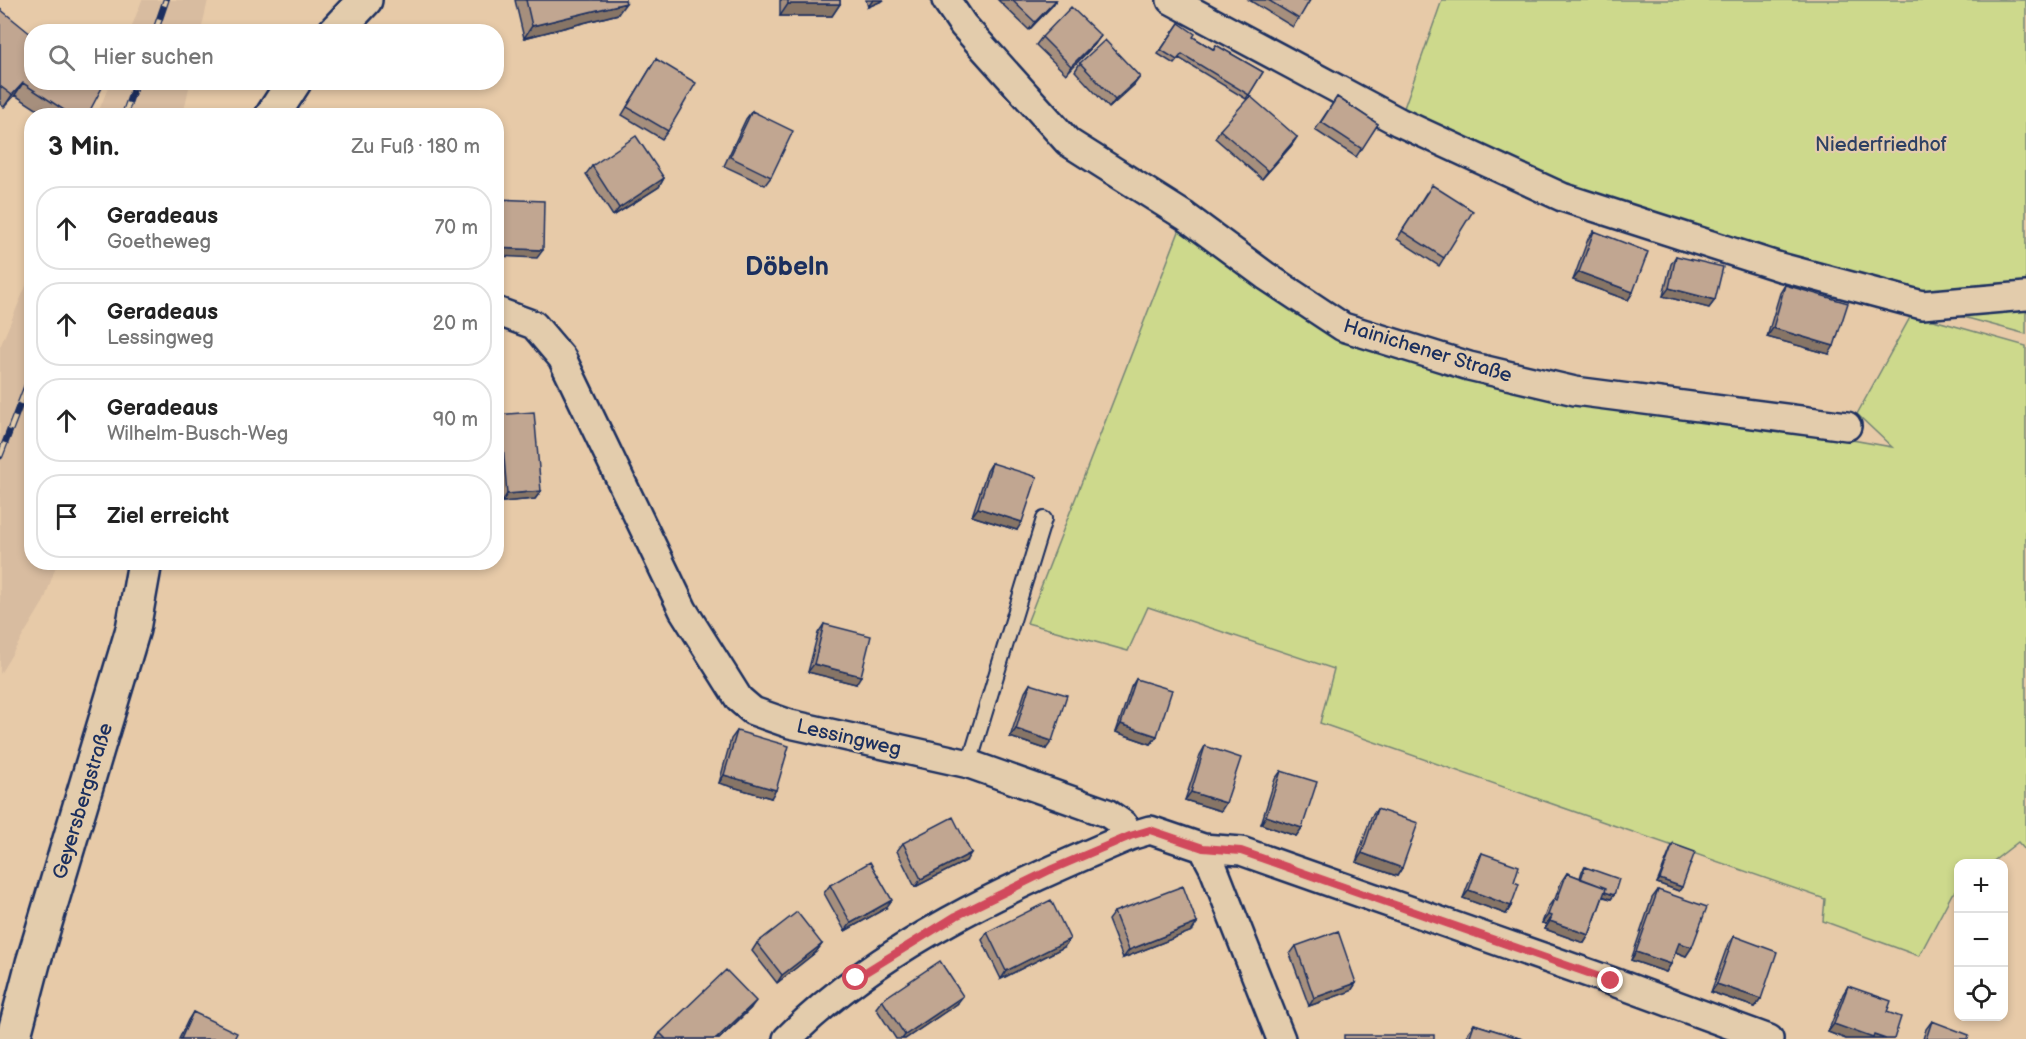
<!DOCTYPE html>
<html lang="de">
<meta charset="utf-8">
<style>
body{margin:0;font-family:"Balsamiq Sans",sans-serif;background:#f2f2f2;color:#222}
.controls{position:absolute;right:18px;bottom:18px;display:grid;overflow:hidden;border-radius:12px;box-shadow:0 3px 9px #0003}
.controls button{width:54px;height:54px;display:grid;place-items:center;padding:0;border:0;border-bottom:2px solid #e0e0e0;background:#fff;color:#222;font:30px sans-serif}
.stop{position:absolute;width:18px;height:18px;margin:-14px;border:4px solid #d1495b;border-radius:50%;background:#fff}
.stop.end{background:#d1495b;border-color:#fff;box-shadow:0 2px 6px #0008}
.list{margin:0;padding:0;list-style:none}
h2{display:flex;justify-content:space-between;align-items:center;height:78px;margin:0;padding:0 24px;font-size:26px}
h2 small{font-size:20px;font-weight:400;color:#767676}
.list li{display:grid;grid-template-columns:39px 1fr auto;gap:18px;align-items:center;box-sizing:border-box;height:84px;margin:0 12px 12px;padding:0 12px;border:2px solid #e0e0e0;border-radius:24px}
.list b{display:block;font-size:22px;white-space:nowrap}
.list p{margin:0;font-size:20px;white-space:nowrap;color:#767676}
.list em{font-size:20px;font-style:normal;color:#767676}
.icon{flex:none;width:33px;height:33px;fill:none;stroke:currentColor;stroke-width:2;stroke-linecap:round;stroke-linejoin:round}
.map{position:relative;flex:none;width:2026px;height:1039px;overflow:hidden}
.search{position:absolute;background:#fff;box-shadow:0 3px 9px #0003;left:24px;top:24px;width:480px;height:66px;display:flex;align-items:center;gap:15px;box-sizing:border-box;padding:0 21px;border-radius:24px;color:#767676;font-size:22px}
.panel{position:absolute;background:#fff;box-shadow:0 3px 9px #0003;left:24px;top:108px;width:480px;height:462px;border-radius:24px}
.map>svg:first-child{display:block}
</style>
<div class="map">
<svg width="2026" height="1039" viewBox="0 0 2026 1039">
<rect width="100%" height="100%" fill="#e7caa8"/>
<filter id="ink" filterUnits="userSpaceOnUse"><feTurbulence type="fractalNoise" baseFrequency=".0167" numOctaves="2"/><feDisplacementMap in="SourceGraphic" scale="12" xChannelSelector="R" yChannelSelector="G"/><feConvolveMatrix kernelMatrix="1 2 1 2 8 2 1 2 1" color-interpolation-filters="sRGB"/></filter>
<g filter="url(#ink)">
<!-- built -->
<path fill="#d8bca0" d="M142 0H208L201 31H130Z
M110 83V82L190 83 183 115H97Z
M31 274 32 562 57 563 44 601 0 674V347Z"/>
<!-- green -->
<path fill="#cdd98c" stroke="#748475" stroke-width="1.5" d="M1442 0H2026V334L1780 267 1399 122Z
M1185 216 1343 327 1575 391 1892 447 1857 414 1912 314 2026 346V851L2018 842 1991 863 1958 864V889L1952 894 1919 956 1823 921 1825 899 1320 723 1334 669 1148 607 1128 651 1027 623Z"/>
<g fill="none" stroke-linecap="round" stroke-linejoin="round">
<!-- service casing -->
<g stroke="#1b2f5e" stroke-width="18">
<path id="service" d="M969 764 1044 519"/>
</g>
<!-- minor casing -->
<g stroke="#1b2f5e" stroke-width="32">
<path id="minor" d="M946 0 963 25 1068 142 1185 216 1266 276 1343 327 1469 366 1575 391 1847 426
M1171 0 1399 122 1562 197 1780 267 1922 305 2026 296
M496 311 534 325 562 358 683 610 739 699 753 711 790 724 969 764 1107 813 1123 824 1130 836 1150 830 1203 848 1213 867 1281 1039
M1203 848 1241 851 1611 981 1769 1039
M787 1039C882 944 1008 888 1130 836"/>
</g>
<!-- secondary casing -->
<g stroke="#1b2f5e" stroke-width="38">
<path id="secondary" d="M335 32 365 0
M272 116 294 82
M13 1039 33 963 133 629 145 562"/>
</g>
<!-- service -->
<use href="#service" stroke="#e3ccac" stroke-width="14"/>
<!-- minor -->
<use href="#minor" stroke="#e3ccac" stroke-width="27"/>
<!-- secondary -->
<use href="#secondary" stroke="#e3ccac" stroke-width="33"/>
<!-- rail casing -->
<g stroke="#1b2f5e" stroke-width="7">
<path id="rail" d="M155 32 166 0
M124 116 136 82
M0 456 32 373"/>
</g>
<!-- rail -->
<use href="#rail" stroke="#e3ccac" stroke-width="4.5" stroke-dasharray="14" stroke-linecap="butt"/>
</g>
<!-- wall -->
<path fill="#a68f7d" stroke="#1b2f5e" stroke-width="1.5" d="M515 0H625L618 14 524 38Z
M780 0H840V4L832 16H780Z
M866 0H884L868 7Z
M998 0H1056L1029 30Z
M1249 0H1310L1293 27Z
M0 9 87 116H47L15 95 4 107 0 104Z
M1179 23 1193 37 1213 49 1216 45 1263 72 1246 99 1179 58 1174 64 1158 54Z
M1042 37 1095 44 1066 74 1036 45Z
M656 59 668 131 662 139 622 115Z
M1080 63 1134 85 1109 108 1075 71Z
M1337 97 1378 124 1356 157 1315 130Z
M752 111 771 177 765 185 724 166 746 119Z
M1220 130 1297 137 1291 146 1262 179 1215 138Z
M592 166 664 178 659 187 613 216 586 174Z
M1426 193 1444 258 1439 266 1397 239Z
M1594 231 1633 292 1628 300 1573 280 1588 239Z
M1676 256 1715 300 1709 308 1663 296 1671 264Z
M1785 285 1829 354 1767 337 1780 293Z
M496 415 541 491 535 499 502 502 496 454Z
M992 463 1017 530 972 516 987 471Z
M824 624 856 684 808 672 818 633Z
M1136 679 1157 736 1151 744 1116 732 1131 687Z
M1030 684 1046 749 1010 737 1025 692Z
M737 731 771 798 719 783 731 739Z
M1205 746 1221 811 1185 800 1200 755Z
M1281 771 1302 828 1296 836 1261 824 1275 779Z
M1377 809 1402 868 1397 876 1356 862 1371 817Z
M903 843 966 861 915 887 897 851Z
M1673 844 1679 891 1657 883 1671 848Z
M1482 853 1511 906 1506 914 1463 898 1477 861Z
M1585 867 1614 895 1611 899 1603 897 1589 935 1584 943 1545 929 1546 924 1542 923 1548 907 1554 899H1555L1561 882 1567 873 1580 878 1582 871Z
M830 885 886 908 845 931 824 893Z
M1658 890 1692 947 1686 956 1675 952 1671 964 1666 972 1631 960 1652 898Z
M1114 912 1192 931 1123 958 1108 920Z
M987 932 1064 947 1001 979 982 940Z
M1734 936 1761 999 1755 1007 1711 992 1728 944Z
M757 943 822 944 816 952 777 983 752 951Z
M1296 946 1356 983 1351 991 1309 1006 1290 954Z
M1848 986 1887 1012 1894 1039H1846L1828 1032 1843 994Z
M882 1000 957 1004 905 1039H896L876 1008Z
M750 1009 719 1039H656L660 1033Z
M193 1012 234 1039H179L188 1020Z
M1932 1021 1968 1039H1923L1926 1029Z
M1474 1024 1522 1039H1466L1468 1032Z"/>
<!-- shaded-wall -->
<path fill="#877466" stroke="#1b2f5e" stroke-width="1.5" d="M873 0H884L868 7Z
M1056 0 1053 5 1029 30 1035 22Z
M626 3 618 14 524 38 532 26Z
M788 4H840L832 16H780Z
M1101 36 1095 44 1066 74 1071 66Z
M1140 77 1134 85 1109 108 1115 100Z
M23 83 15 95 4 107 12 95Z
M1297 137 1291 146 1262 179 1268 171Z
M664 178 659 187 613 216 619 208Z
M496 248 543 250 537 258 496 256Z
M1579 272 1633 292 1628 300 1573 280Z
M1669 288 1715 300 1709 308 1663 296Z
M1773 328 1834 346 1829 354 1767 337Z
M503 445 497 453 496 454V446Z
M541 491 535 499 502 502 507 494Z
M978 508 1022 522 1017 530 972 516Z
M814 664 861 676 856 684 808 672Z
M1121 724 1157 736 1151 744 1116 732Z
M1016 729 1052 741 1046 749 1010 737Z
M724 775 776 790 771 798 719 783Z
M1191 792 1226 803 1221 811 1185 800Z
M1266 816 1302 828 1296 836 1261 824Z
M971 853 966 861 915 887 921 879Z
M1362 853 1402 868 1397 876 1356 862Z
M1660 879 1682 887 1679 891 1657 883Z
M1579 883 1614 895 1611 899 1577 887Z
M1469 890 1511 906 1506 914 1463 898Z
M892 900 886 908 845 931 851 923Z
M1548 915 1552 916 1546 924 1542 923Z
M1550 921 1589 935 1584 943 1545 929Z
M1197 923 1192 931 1123 958 1129 950Z
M1070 939 1064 947 1001 979 1006 971Z
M1679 943 1692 947 1686 956 1673 951Z
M822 944 816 952 777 983 782 975Z
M1636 952 1671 964 1666 972 1631 960Z
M1356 983 1351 991 1309 1006 1314 998Z
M1717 984 1761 999 1755 1007 1711 992Z
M963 996 957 1004 905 1039H902L905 1035Z
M756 1001 750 1009 719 1039H716Z
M1834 1024 1874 1035 1886 1039H1846L1828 1032Z"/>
<!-- building -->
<path fill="#c1a691" stroke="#1b2f5e" stroke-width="1.5" d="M526 0H625L626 3 532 26Z
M788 0H840V4H788Z
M1012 0H1056L1035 22Z
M1268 0H1310L1299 19Z
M1071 7 1101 36 1071 66 1042 37Z
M0 9 32 35V82H105L87 116H73L23 83 12 95 0 86Z
M1179 23 1195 34 1193 37 1214 50 1216 45 1263 72 1249 95 1182 54 1177 60 1161 50Z
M1105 40 1140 77 1115 100 1080 63Z
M656 59 696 83 668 131 627 107Z
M1250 96 1297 137 1268 171 1220 130Z
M1337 97 1378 124 1362 149 1321 122Z
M752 111 793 131 771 177 730 157Z
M636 136 664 178 619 208 592 166Z
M1432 185 1473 211 1444 258 1402 231Z
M496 199 544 201 543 250 496 248Z
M1594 231 1648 252 1633 292 1579 272Z
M1676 256 1723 267 1715 300 1669 288Z
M1785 285 1848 303 1834 346 1773 328Z
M534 412 541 491 507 494 503 445 496 446V415Z
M992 463 1037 477 1022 522 978 508Z
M824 624 871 636 861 676 814 664Z
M1136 679 1172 690 1157 736 1121 724Z
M1030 684 1067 695 1052 741 1016 729Z
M737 731 789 746 776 790 724 775Z
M1205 746 1241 758 1226 803 1191 792Z
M1281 771 1317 782 1302 828 1266 816Z
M1377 809 1418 823 1402 868 1362 853Z
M953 817 971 853 921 879 903 843Z
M1673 844 1695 852 1682 887 1660 879Z
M1482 853 1519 866 1514 882 1519 884 1511 906 1469 890Z
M870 862 892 900 851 923 830 885Z
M1585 867 1619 879 1614 895 1605 892 1606 888 1581 879Z
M1567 873 1606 888 1589 935 1550 921 1552 916 1548 915 1554 899 1557 900Z
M1183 886 1197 923 1129 950 1114 912Z
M1658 890 1707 907 1692 947 1679 943 1671 964 1636 952Z
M1051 900 1070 939 1006 971 987 932Z
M797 912 822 944 782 975 757 943Z
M1338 931 1356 983 1314 998 1296 946Z
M1734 936 1777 952 1761 999 1717 984Z
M940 961 963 996 905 1035 882 1000Z
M726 970 756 1001 716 1039H666L660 1033Z
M1848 986 1891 1001 1887 1012 1901 1017 1894 1039H1886L1874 1035 1873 1038 1834 1024Z
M193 1012 237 1033 234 1039H181Z
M1932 1021 1969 1035 1968 1039H1926Z
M1474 1024 1522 1039H1469Z
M1344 1035H1434V1039H1344Z"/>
</g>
<g fill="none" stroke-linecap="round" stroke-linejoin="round" filter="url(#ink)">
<!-- route -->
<path stroke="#d1495b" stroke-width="8" d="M856 978 956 916 1050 870 1130 836 1150 830 1203 848 1241 851 1611 981"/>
</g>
<g text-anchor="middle" stroke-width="4.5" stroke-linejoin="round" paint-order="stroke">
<!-- park labels -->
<g font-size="20" fill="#2d4063" stroke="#e3ccac">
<text x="1881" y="151">Niederfriedhof</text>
</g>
<!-- street labels -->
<g font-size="20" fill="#1b2f5e" stroke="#e3ccac">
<text transform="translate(1428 350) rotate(17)" y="7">Hainichener Straße</text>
<text transform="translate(849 737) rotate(13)" y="7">Lessingweg</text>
<text transform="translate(82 801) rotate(-73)" y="7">Geyersbergstraße</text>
</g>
<!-- district labels -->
<g font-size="26" font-weight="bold" fill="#1b2f5e" stroke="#e3ccac">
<text x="787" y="275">Döbeln</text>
</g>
</g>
</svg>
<div class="controls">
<button>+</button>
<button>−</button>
<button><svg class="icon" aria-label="locate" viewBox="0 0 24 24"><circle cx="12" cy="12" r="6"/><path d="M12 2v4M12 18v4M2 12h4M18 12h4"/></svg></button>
</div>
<div class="stop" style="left:856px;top:978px"></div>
<div class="stop end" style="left:1611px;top:981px"></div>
<div class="search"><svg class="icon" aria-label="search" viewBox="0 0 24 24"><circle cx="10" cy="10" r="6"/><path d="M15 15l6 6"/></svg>Hier suchen</div>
<section class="panel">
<h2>3 Min.<small>Zu Fuß · 180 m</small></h2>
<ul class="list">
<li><svg class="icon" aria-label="ahead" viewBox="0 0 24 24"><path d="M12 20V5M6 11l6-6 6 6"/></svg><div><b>Geradeaus</b><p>Goetheweg</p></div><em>70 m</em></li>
<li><svg class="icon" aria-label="ahead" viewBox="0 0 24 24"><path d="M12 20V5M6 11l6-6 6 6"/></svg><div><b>Geradeaus</b><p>Lessingweg</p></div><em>20 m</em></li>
<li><svg class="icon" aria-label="ahead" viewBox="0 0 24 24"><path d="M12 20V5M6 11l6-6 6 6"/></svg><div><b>Geradeaus</b><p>Wilhelm-Busch-Weg</p></div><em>90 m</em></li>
<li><svg class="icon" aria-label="arrive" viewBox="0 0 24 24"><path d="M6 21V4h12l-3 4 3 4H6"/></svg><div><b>Ziel erreicht</b></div></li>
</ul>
</section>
</div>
